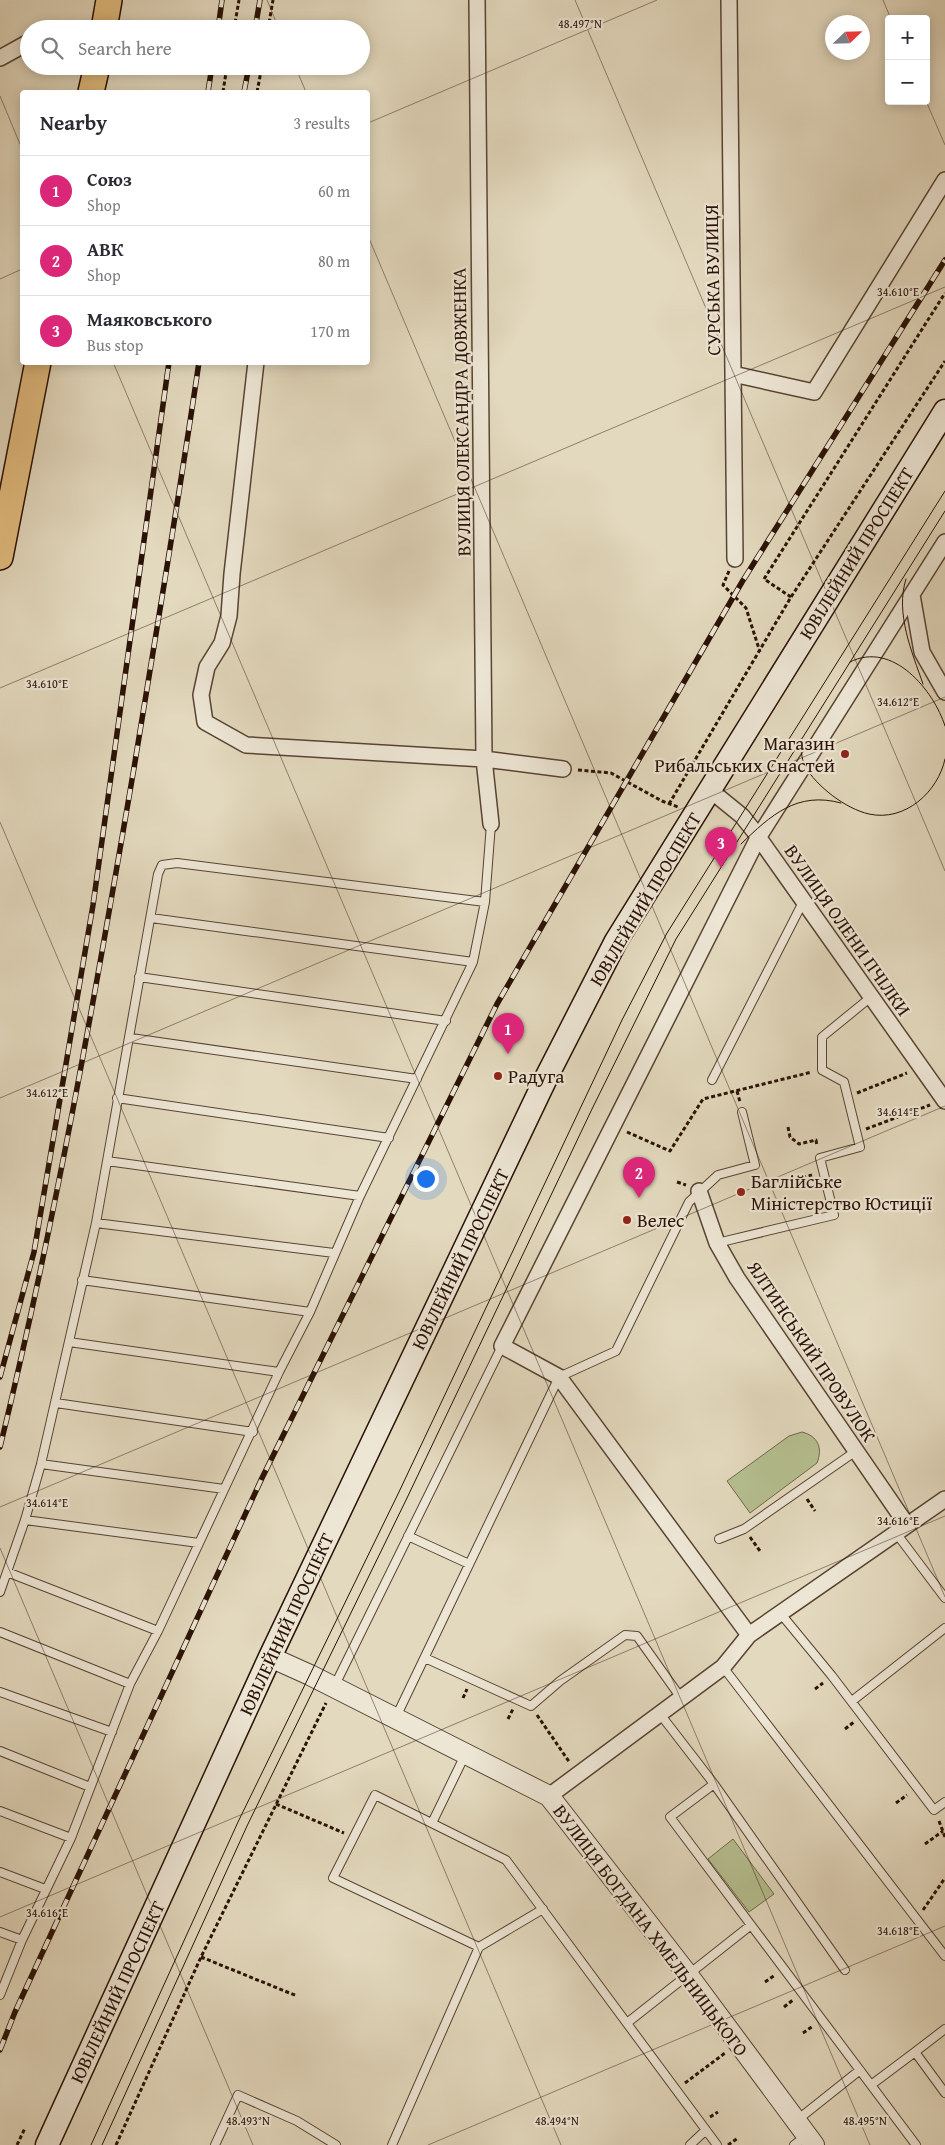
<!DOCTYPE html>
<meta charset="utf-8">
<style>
body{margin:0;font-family:"Gentium Book Plus",serif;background:#f2f2f3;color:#2b2b33}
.controls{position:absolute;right:15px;top:15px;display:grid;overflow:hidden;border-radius:5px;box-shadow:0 2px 12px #0003}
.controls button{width:45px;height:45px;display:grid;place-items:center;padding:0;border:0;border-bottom:1px solid #e1e1e2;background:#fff;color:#2b2b33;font:25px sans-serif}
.compass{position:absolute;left:825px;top:15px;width:45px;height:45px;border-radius:50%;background:#fff;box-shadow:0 2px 12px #0003;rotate:67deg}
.you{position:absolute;left:425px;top:1178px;width:18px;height:18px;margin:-12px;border:4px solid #fff;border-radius:50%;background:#1a73e8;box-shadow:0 0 0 8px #1a73e833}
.badge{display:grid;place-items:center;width:32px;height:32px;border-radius:50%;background:#db2777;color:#fff;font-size:16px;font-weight:700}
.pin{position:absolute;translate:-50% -41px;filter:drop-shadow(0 1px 2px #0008)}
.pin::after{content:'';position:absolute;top:26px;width:18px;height:15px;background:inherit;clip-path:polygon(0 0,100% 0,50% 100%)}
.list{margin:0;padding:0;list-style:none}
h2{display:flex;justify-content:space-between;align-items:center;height:65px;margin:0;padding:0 20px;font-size:21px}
h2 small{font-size:16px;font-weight:400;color:#7c7c81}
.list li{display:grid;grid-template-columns:32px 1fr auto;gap:15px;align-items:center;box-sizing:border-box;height:70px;padding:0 20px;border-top:1px solid #e1e1e2}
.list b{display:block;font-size:19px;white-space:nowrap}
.list p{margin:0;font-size:16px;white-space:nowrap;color:#7c7c81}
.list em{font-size:16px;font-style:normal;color:#7c7c81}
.icon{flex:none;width:28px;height:28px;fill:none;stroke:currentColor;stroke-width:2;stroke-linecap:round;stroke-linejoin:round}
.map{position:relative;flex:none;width:945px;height:2145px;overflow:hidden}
.search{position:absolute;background:#fff;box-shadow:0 2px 12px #0003;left:20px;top:20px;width:350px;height:55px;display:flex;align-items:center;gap:12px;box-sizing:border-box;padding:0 18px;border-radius:28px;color:#7c7c81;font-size:19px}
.panel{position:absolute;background:#fff;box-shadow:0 2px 12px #0003;left:20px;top:90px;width:350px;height:275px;border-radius:5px}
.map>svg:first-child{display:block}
</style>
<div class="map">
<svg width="945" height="2145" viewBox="0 0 945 2145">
<rect width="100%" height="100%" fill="#e3d9be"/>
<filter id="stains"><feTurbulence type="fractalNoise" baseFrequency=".004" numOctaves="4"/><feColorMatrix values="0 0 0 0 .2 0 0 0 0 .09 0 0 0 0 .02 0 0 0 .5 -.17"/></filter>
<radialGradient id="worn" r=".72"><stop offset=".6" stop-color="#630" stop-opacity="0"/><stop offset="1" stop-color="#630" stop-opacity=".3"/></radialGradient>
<!-- green -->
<path fill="#b5bf90" stroke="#6f684a" d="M802 1432C818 1436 823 1448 817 1463L750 1513 727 1481 789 1436Z
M733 1839 774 1894 749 1912 708 1859Z"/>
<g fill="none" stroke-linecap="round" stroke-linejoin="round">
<!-- service casing -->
<g stroke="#584333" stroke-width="10">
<path id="service" d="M151 918 473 962
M139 977 446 1021
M131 1038 417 1079
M712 1080 803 902
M117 1098 389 1138
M107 1161 360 1196
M96 1223 334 1253
M717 1243 834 1215 820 1158 860 1147 844 1082 822 1070V1037L871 997
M82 1280 310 1312
M69 1342 279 1372
M56 1403 253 1432
M41 1464 224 1489
M25 1520 199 1543
M896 1533 945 1598
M408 1536 469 1564
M719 1539 744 1529 856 1451
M7 1572 158 1631
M0 1592 25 1520 41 1464 96 1223 158 874 162 865 177 863 485 902
M781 1614 832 1676 934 1810 945 1802
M0 1632 130 1684
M425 1658 531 1706 560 1681 625 1635 637 1636 681 1698
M723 1667 945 1956
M334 1687 502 1346
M0 1692 112 1732
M852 1701 945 1628
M660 1714 714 1784 670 1817 916 2145
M396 1717 559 1377 616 1351 689 1202 718 1175 755 1165 742 1112
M0 1751 90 1787
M714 1784 845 1970
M0 1811 71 1838
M432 1823 465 1755
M0 1872 45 1889
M543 1909 479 1947 333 1878 375 1795 506 1860 717 2145
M0 1932 22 1940
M0 1995 22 1940 71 1838 130 1684 158 1631 279 1372 310 1312 360 1196 473 962 485 902 491 824
M627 2023 751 1925
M945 2029 915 2052 945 2093
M871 2085 915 2052
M796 2121 860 2070
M215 2145 238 2095 297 2121 336 2145
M392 2145 479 1947
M690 2145 706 2130
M794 2145 806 2136"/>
</g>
<!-- minor casing -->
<g stroke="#584333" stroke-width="18">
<path id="minor" d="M477 0 484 759 491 824
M729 0 735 559
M0 58 29 42
M256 362 232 574 229 616 222 643 207 667 201 695 205 722 246 745 484 759 563 769
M733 374 814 392 945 180
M912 595 922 652 945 692
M710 790 742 816 754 831 945 1101
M699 1191 717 1243 737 1278 907 1525
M749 1635 559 1377 502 1346 758 838 945 542
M549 1796 723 1667 749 1635 945 1499"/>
</g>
<!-- tertiary casing -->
<g stroke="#584333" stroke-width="22">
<path id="tertiary" d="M270 1657 310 1675 549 1796 688 1975 814 2145"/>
</g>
<!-- secondary casing -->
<g stroke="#291105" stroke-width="25">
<path id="secondary" d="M47 2145 270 1657 547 1076 616 941 945 411"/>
</g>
<!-- primary casing -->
<g stroke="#291105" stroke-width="28">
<path id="primary" d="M104 29 109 0
M91 92 97 66
M0 557 38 362"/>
</g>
<!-- path -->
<path stroke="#291105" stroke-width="3" stroke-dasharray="4 2.5" stroke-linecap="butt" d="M234 29 239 0
M268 29 273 0
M223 92 227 66
M257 92 262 66
M210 363V362
M729 571 723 585 746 608 760 652
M791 597 764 579 945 293
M578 770 611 773 662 801 678 807
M669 804 791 597 945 361
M737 1091 740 1102
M857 1093 907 1073
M788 1127 790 1137 799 1144 816 1140 817 1146
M866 1129 930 1105
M627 1132 670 1151 703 1099 812 1072
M796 1179 812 1175
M677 1182 686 1185
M659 1221 667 1224
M807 1499 815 1511
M750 1537 760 1551
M815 1689 823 1683
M463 1698 467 1689
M537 1715 570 1763
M508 1719 513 1709
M845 1729 854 1722
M896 1803 907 1795
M276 1804 344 1833
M939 1821 945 1837
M925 1844 943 1831
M923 1910 945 1878
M201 1957 297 1996
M765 1982 775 1975
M784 2007 793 2000
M803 2033 813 2026
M685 2083 725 2053
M710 2117 718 2112
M17 2145 25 2128
M116 2145 201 1957 326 1703
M728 2145 738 2138"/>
<!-- service -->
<use href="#service" stroke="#ede6d5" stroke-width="8"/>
<!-- minor -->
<use href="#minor" stroke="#ede6d5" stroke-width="15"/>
<!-- tertiary -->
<use href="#tertiary" stroke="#ede6d5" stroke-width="20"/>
<!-- secondary -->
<use href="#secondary" stroke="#ede6d5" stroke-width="22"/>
<!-- primary -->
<use href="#primary" stroke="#e2bc7f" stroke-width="25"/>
<!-- tram -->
<path stroke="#291105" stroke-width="1" d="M906 579C895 613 912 652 923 684
M850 662C893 640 934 691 945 726
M801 739C801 748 801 758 805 766 816 786 846 809 869 814 905 822 938 792 945 759
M741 844C771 815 797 791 841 803
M91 2145 238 1822 398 1494 622 1020 667 933 945 491
M102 2145 247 1826 407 1498 592 1109 676 939 945 511"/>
<!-- rail casing -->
<g stroke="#291105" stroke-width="5.5">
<path id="rail" d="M218 29 222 0
M255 29 260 0
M208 92 212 66
M244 92 249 66
M0 1377 34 1252 93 905 169 362
M0 1447C55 1223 95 996 134 768 156 633 179 498 199 362
M0 2050 15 2012 262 1478 497 1004 742 582 945 260"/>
</g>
<!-- rail -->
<use href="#rail" stroke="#ede6d5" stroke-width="4" stroke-dasharray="11" stroke-linecap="butt"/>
</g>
<!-- ticks -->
<path fill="none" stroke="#291105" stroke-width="1" stroke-opacity="0.45" d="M267 0 279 29M575 0 945 871M883 0 891 19M295 66 306 92M0 96 22 149M926 101 945 145M368 123 657 0M368 236 945 1597M0 279 22 269M113 362 870 2145M0 688 945 287M0 822 561 2145M0 1098 945 697M0 1507 945 1106M0 1548 253 2145M0 1917 945 1516M428 2145 945 1926"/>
<!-- markers -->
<g fill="#8f2418" stroke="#ede6d5" stroke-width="2">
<circle cx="845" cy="754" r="5"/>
<circle cx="498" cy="1076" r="5"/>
<circle cx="741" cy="1192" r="5"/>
<circle cx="627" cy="1220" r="5"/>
</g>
<g text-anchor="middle" stroke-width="4.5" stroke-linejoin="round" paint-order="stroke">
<!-- street labels -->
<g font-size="19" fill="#291105" stroke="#ede6d5">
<text transform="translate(712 280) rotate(-91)" y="7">СУРСЬКА ВУЛИЦЯ</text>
<text transform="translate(461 412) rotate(-91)" y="7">ВУЛИЦЯ ОЛЕКСАНДРА ДОВЖЕНКА</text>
<text transform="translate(856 553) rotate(-58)" y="7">ЮВІЛЕЙНИЙ ПРОСПЕКТ</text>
<text transform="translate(645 899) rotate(-59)" y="7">ЮВІЛЕЙНИЙ ПРОСПЕКТ</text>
<text transform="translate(848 930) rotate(55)" y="7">ВУЛИЦЯ ОЛЕНИ ПЧІЛКИ</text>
<text transform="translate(460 1259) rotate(-64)" y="7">ЮВІЛЕЙНИЙ ПРОСПЕКТ</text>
<text transform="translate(812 1351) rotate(56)" y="7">ЯЛТИНСЬКИЙ ПРОВУЛОК</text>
<text transform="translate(286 1624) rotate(-65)" y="7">ЮВІЛЕЙНИЙ ПРОСПЕКТ</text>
<text transform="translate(651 1930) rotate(53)" y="7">ВУЛИЦЯ БОГДАНА ХМЕЛЬНИЦЬКОГО</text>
<text transform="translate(117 1992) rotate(-65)" y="7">ЮВІЛЕЙНИЙ ПРОСПЕКТ</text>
</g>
<!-- poi labels -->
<g font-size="19" fill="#291105" stroke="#ede6d5" text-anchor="start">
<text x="835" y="750" text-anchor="end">Магазин<tspan x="835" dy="22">Рибальських Снастей</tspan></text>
<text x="508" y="1083">Радуга</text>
<text x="751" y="1188">Баглійське<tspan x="751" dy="22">Міністерство Юстиції</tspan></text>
<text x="637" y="1227">Велес</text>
</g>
</g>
<g font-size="12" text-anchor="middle" fill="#291105" stroke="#ede6d5" stroke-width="4.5" stroke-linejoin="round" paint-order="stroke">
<text x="580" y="28">48.497°N</text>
<text x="898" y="296">34.610°E</text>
<text x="47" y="688">34.610°E</text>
<text x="898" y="706">34.612°E</text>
<text x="47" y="1097">34.612°E</text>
<text x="898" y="1116">34.614°E</text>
<text x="47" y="1507">34.614°E</text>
<text x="898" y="1525">34.616°E</text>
<text x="47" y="1917">34.616°E</text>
<text x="898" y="1935">34.618°E</text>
<text x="248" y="2125">48.493°N</text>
<text x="557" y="2125">48.494°N</text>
<text x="865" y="2125">48.495°N</text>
</g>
<rect width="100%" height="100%" filter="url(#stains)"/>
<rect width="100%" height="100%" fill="url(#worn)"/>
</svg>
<div class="controls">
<button>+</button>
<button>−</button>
</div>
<svg class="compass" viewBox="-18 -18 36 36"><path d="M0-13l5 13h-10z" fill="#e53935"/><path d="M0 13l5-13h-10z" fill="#7c7c81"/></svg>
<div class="you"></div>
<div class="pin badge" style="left:508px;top:1054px">1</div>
<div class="pin badge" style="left:639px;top:1198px">2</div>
<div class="pin badge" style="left:721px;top:868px">3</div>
<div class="search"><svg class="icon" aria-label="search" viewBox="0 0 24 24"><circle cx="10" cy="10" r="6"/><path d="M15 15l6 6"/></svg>Search here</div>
<section class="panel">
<h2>Nearby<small>3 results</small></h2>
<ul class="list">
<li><span class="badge">1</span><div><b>Союз</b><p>Shop</p></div><em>60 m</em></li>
<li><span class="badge">2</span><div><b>АВК</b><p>Shop</p></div><em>80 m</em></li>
<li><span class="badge">3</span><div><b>Маяковського</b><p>Bus stop</p></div><em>170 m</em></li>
</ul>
</section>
</div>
